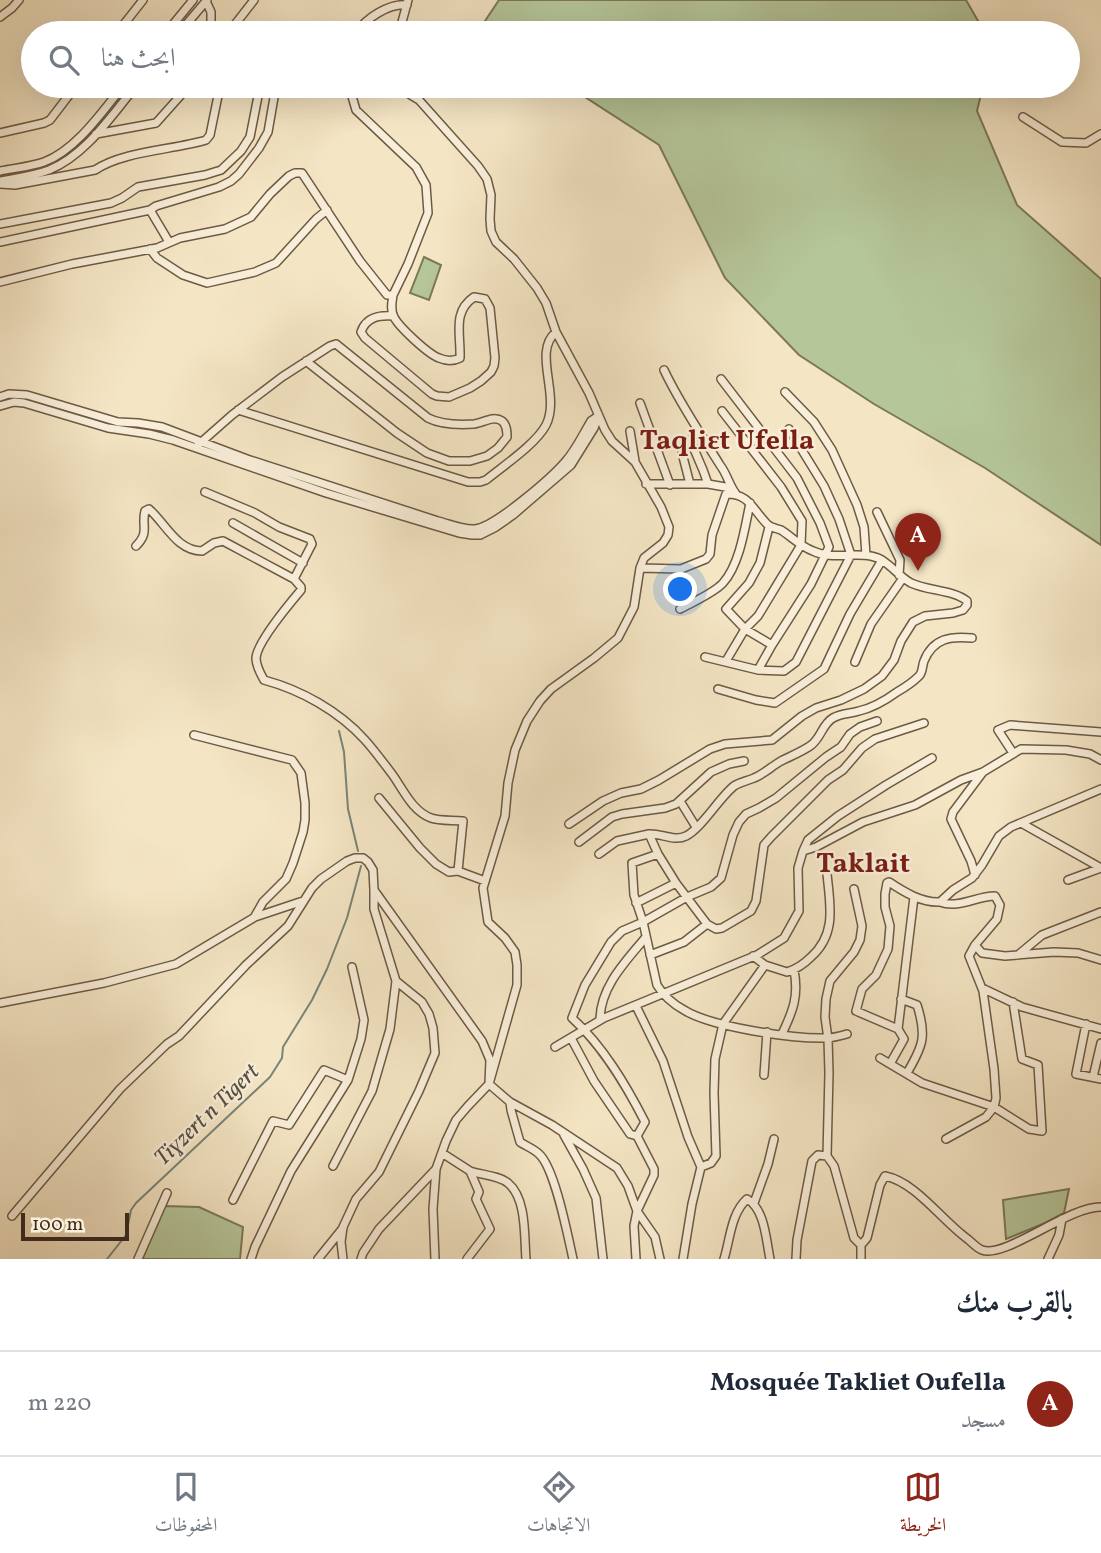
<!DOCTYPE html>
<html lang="ar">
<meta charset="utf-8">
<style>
body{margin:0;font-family:Vollkorn,Amiri,serif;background:#f2f2f3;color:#1f2937;direction:rtl}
.scale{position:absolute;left:21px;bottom:18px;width:108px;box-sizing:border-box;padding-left:7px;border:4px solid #422b1a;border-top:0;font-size:19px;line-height:24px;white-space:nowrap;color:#422b1a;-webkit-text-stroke:5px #f8eed9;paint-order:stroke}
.you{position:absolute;left:681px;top:590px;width:24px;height:24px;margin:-18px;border:5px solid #fff;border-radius:50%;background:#1a73e8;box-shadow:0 0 0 10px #1a73e833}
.badge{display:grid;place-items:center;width:46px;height:46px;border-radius:50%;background:#8f2418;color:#fff;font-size:23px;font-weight:700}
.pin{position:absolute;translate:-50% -58px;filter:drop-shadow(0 2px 4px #0008)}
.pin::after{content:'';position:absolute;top:37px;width:24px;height:21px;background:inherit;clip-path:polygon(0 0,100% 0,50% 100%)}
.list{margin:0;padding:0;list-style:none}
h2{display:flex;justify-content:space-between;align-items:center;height:91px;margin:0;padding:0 28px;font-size:30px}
h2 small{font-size:23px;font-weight:400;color:#747a83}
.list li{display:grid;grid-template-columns:46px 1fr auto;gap:21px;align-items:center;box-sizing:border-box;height:105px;padding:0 28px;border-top:2px solid #e0e1e3}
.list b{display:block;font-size:26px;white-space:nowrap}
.list p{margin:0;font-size:23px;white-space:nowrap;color:#747a83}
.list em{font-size:23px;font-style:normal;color:#747a83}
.icon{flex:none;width:38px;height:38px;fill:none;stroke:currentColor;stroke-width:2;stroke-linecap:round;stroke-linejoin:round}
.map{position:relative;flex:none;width:1101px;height:1259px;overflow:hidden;direction:ltr}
.search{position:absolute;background:#fff;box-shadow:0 7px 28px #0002;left:21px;right:21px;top:21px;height:77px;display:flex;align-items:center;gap:18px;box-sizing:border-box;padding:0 24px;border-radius:38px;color:#747a83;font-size:26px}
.sheet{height:196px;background:#fff}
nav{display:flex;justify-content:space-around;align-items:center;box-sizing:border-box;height:98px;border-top:2px solid #e0e1e3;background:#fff;font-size:19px;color:#747a83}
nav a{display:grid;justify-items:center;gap:4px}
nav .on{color:#8f2418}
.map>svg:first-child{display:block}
</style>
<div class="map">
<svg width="1101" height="1259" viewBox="0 0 1101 1259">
<rect width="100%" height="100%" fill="#f4e5c4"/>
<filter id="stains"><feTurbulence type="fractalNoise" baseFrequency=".00286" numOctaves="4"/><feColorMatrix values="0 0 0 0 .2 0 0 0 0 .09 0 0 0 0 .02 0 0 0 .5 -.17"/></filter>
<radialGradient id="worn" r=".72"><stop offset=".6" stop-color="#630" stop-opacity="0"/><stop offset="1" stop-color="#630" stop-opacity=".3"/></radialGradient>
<!-- green -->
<path fill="#b5c699" stroke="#7c785a" stroke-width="2" d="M499 0H966L985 33H477Z
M563 86H983L977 111 1017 205 1101 279V545L985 468 874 404 799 355 725 278 659 145 577 92Z
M424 257 441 265 429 300 410 293Z
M1069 1189 1064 1213 1045 1223 1006 1239 1003 1200Z
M164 1206 199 1207 243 1227 240 1259H142Z"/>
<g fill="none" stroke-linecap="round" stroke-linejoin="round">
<!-- stream -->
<path stroke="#788478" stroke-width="2" d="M339 731 344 752 348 809 358 851
M107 1259 126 1235 131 1210 136 1203 270 1077 282 1058 283 1047 312 1000 327 969 347 918 361 866"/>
<!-- minor casing -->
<g stroke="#6e5a44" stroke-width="10">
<path id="minor" d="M206 1 211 12V33
M0 17 12 8 19 0
M117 33 143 0
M166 33 193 0
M179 33 207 0
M231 33 233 27 254 0
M357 33C365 18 390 3 407 5
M399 33 408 0
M1023 117 1062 142 1086 143 1101 134
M0 133 44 123 50 120 76 86
M96 134 156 123 189 86
M0 171C14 168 30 167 44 162 76 150 102 112 123 86
M0 181C16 178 33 176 49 170 86 155 111 116 136 86
M0 184 15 185 95 170C123 151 173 150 206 140L210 135 220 86
M150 210 169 242
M0 224 111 203 122 198 138 187 205 175 221 170 241 151 250 137 260 86
M0 242 150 210 156 206 219 187 231 181 239 174 259 148 268 132 276 86
M150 249 157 258 183 275 207 283 255 272 276 263 316 219 327 210
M0 282 72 264 157 248 180 238 225 229 251 217 270 194 289 176 295 173H302L360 261 387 295H393L408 264 428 213 426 185 416 167 356 110 349 86
M393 316C379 315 366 317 361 332L365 338 432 394 437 396 449 397 470 388 481 381 491 372 494 366 495 358 490 308 485 299 474 297C452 312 461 334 460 358 454 361 446 361 439 358 428 354 399 327 394 317 390 310 392 302 393 295
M664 370C680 404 701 434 720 465 727 474 729 485 736 494
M721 379 797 478 820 523 829 547 811 584 772 645 745 629 726 609 749 583 760 563 769 527
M785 392 814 422 832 450 857 505 864 527 866 555
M0 397 9 394 27 395 118 422 138 423 162 427 247 459 438 521C450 524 462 530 475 529 495 527 551 478 565 462 576 450 583 434 591 421L597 417
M640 403 670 485
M0 406 14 402 24 403 108 428 149 434 173 440 326 493 459 533 472 535H480L496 527 513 515 571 465 594 428 598 417
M238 410 468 482H480L486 480C503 466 536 444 546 425 561 395 532 352 556 332
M722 411 781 487 802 521 801 545 758 616 745 629 726 661
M630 431 635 461
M700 434 691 439V442L703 470 708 484
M198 445 232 415 282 377 330 346 336 344 428 418C442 425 459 425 474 424 483 423 493 415 502 421 507 425 507 432 507 437L498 448 487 456 470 461H449L427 453 397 433 306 361
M682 453 690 484
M646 484H708L731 488
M205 492 255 513 279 527 310 539 312 544 294 579
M877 512 900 560 899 575
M233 523 303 563
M136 546C150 532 141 526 145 511L149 509C166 524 177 551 202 551L214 543 223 541 294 579 301 587V590C290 603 257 642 256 658 256 665 260 673 264 680 301 690 339 711 365 740 374 750 383 762 392 774 403 789 412 811 431 818 439 821 453 820 463 821L458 871 485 881
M680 609C693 602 714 593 723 583 740 564 745 527 750 503
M705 657 758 670 784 671 796 662 851 555 839 519 824 486 789 429
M855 662 871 624 903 578
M758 670 772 645
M718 689 756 700 775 703 824 669 850 614 882 560
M194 735 292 760 301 773 305 803V820L303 832 293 863 286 879 263 902 255 916
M1013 753 998 730 1010 725 1101 732
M932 758 886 785 838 816 808 840 803 851 816 847 863 822 915 805 961 780 983 772 1021 749 1066 750 1090 754 1101 760
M1101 789 1011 827 999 836 982 865 972 878 953 890 940 902C959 909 976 896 995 896L1000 905 997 919 975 945 982 953 1005 956 1054 952 1078 953 1101 960
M379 798 420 848 436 864 449 872 458 871
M680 801 696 827
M1021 823 1101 868
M569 824 603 801 621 793 641 789 659 780 710 749 725 744 772 740 802 716 816 708 841 700 864 689 882 676 894 660 901 641 913 622 925 616 953 613 963 610 967 605V601C954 590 928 591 911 583 896 575 888 559 871 556 852 552 831 560 813 551 800 546 792 537 781 530 776 528 771 528 767 524 753 510 749 493 726 494L712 535 710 554 706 559 681 569 640 568
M579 842 612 817 622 814 665 808 676 804 711 772 729 764 744 761
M599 854 617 841 649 834
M658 854 649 834C661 833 674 842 686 836 701 829 719 798 734 786 740 782 747 781 754 778 764 774 772 766 781 761 791 756 801 752 810 746 821 739 822 724 833 718 842 713 850 714 859 711 872 708 886 700 897 692 904 688 913 682 919 676 923 672 922 666 924 661 933 638 951 636 972 638
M975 875 971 861 951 819 953 812 983 772
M1068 880 1101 868
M374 890 482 1041 490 1060 489 1084 510 1102 552 1125 617 1168 628 1186 637 1211 655 1237 660 1259
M914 897 898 1029 856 1011 862 989 876 975 888 949 890 926 885 907V894L887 883 889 882C904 892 922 903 940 902
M636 903 676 883
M650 955 684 942 707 924
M1018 955 1042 935 1101 912
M753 956 765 965 787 972C797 969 804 964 811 957 837 934 830 905 827 874
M982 988 1022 1007 1101 1029
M901 999 917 1005C927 1036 923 1046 907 1073
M0 1003 104 983 176 964 255 917 303 901
M636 1006 663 1061 688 1137 701 1167 711 1163 716 1156 714 1093 715 1059 723 1024 765 965
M600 1020C600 987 626 961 646 937
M1086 1024 1076 1074 1101 1079
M782 1034C793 1011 799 996 794 970
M847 1034C840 1036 833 1038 826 1038 793 1039 711 1027 684 1010 673 1004 663 995 657 985L643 922 634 895 632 863 658 854 676 883 707 924 716 929 722 928 751 911 756 901 764 845 771 837 828 780 843 770 862 748 875 739 924 723
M571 1038 594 1081 630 1134 637 1136
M555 1047 604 1018 757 955 784 938 799 911 798 868 803 851
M880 1058 922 1083 994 1107 1029 1129 1042 1131 1038 1065 1022 1059 1013 1002
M890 1064 904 1039 898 1029
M764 1075 767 1032
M1093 1077 1101 1043
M510 1102 511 1110 520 1142C526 1146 534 1149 539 1154 555 1168 568 1237 573 1259
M564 1135 583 1169 596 1198 603 1259
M946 1139 986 1117 994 1107 996 1098 994 1069 983 991 969 956 975 945
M442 1153 470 1171
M827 1156 829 1073 828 1039 825 1017 826 999 830 981 854 952 860 940 862 926 854 889
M233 1200 273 1121 289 1125 324 1070 348 1080
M754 1203 768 1164 774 1139
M12 1216 120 1089 167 1044 179 1036 246 965 288 926 312 888 321 879 347 861 355 858H363L368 862 373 870 374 890V909L396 981 390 1029 372 1091 333 1166
M861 1245V1259
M138 1259 167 1193
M251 1259 255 1247 291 1171 348 1080 361 1039 364 1020 352 967
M318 1259 343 1228
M343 1259 341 1242 343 1227 356 1199 379 1172 419 1091 435 1053 433 1028 429 1014 422 1002 396 981
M361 1259 363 1253 379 1229 436 1169 446 1141 456 1120 468 1106 489 1084 517 985V965L515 952 505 938 488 922 483 888 505 816 508 783 515 750 527 721 540 701 551 689 594 658 618 638 634 607 640 568 644 558 663 543 668 535 669 527 661 507 635 462 612 441 605 430 589 393 556 332 546 303 537 288 514 259 496 242 491 231 490 219 491 195 487 179 478 166 419 100 396 86
M435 1259 433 1209 436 1169
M467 1259 490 1229 476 1199 479 1192 470 1171C481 1175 498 1175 508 1183 527 1199 524 1236 526 1259
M636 1259 634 1226 637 1211 654 1175V1169L637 1136 645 1122C626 1085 603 1046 572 1018L585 985 611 942 622 931 643 922 687 897 711 887 721 878 733 835 739 822 746 814 759 808 776 798 826 757 841 747 850 734 860 727 877 721
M683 1259 692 1204 701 1167
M724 1259C730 1240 731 1213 747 1199 765 1209 766 1240 770 1259
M796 1259 797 1240 812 1161 818 1155 827 1156 834 1166 854 1238 861 1245 867 1238 880 1185 885 1176C915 1182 940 1218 965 1237 970 1240 976 1248 982 1250 1005 1259 1069 1206 1101 1207
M1048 1259 1059 1235 1062 1219"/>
</g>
<!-- minor -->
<use href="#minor" stroke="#f8eed9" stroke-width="7"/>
</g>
<g text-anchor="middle" stroke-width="5" stroke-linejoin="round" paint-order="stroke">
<!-- water labels -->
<g font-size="23" font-style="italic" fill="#585041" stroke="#f8eed9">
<text transform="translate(206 1114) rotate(-44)" y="8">Tiɣzert n Tigert</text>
</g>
<!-- district labels -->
<g font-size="28" font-weight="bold" fill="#7a1f14" stroke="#f8eed9">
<text x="727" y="449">Taqliɛt Ufella</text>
<text x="863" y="872">Taklait</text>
</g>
</g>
<rect width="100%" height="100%" filter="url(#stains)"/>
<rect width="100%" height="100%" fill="url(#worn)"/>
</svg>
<div class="scale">100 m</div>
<div class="you"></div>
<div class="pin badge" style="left:918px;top:571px">A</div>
<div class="search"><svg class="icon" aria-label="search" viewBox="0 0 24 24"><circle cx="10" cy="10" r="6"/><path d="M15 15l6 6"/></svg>ابحث هنا</div>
</div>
<section class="sheet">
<h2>بالقرب منك<small></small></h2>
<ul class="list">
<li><span class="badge">A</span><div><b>Mosquée Takliet Oufella</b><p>مسجد</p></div><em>220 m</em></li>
</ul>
</section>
<nav>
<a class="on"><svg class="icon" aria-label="map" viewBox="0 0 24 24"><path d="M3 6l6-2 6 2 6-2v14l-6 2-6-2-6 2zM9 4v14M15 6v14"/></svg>الخريطة</a>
<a><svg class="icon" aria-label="directions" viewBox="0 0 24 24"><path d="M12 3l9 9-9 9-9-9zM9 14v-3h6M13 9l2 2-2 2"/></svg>الاتجاهات</a>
<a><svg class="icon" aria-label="saved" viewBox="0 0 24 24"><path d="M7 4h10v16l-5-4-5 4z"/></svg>المحفوظات</a>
</nav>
